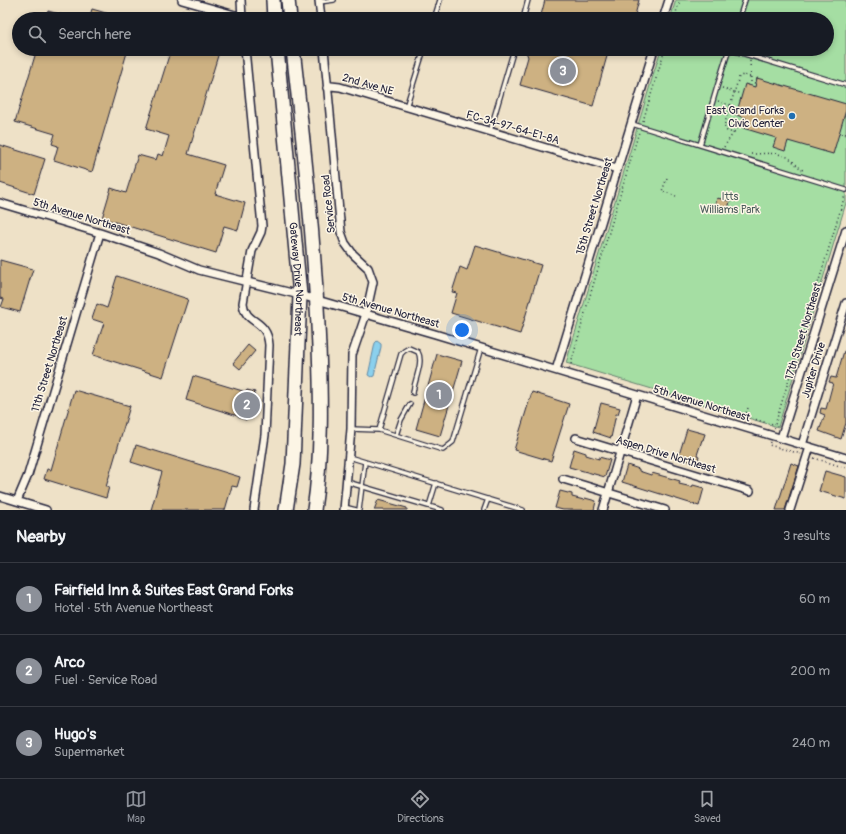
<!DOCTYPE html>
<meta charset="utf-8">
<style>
body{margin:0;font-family:Pangolin,sans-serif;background:#20242c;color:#f1f3f6}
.you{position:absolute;left:462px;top:330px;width:14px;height:14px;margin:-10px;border:3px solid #fff;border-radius:50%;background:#1a73e8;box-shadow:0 0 0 6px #1a73e833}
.badge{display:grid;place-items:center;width:26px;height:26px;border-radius:50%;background:#8c9099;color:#fff;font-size:13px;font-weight:700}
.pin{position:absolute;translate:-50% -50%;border:2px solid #fff;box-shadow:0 1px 4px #0006}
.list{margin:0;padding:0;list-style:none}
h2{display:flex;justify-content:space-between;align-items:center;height:52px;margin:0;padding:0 16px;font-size:17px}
h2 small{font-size:13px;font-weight:400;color:#9ea1a6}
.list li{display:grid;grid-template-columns:26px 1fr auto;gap:12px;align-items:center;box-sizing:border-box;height:72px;padding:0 16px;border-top:1px solid #363941}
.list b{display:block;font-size:15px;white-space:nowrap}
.list p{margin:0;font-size:13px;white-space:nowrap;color:#9ea1a6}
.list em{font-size:13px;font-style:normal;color:#9ea1a6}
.icon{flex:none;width:22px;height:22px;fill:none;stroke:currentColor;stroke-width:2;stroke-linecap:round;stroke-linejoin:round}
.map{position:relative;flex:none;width:846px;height:510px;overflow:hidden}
.search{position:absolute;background:#171b24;box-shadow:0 2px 6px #0003;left:12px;right:12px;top:12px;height:44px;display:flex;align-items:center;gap:10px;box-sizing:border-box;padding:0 14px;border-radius:22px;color:#9ea1a6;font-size:15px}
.sheet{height:268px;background:#171b24}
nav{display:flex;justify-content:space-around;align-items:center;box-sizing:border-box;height:56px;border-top:1px solid #363941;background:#171b24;font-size:11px;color:#9ea1a6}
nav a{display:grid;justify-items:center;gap:2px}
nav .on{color:#8c9099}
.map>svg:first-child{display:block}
</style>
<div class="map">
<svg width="846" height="510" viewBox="0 0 846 510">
<rect width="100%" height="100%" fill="#eee1c7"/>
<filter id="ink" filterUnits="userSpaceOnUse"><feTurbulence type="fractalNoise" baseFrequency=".025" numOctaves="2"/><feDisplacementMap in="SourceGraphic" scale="8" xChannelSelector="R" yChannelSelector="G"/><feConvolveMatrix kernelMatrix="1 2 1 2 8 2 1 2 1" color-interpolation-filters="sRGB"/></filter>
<g filter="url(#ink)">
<!-- green -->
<path fill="#a5dea3" stroke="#64806f" d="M676 0H846V203L778 427 566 363 661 49H827V19H670Z"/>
<!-- water -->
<path fill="#8bd0ed" stroke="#618aa6" d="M377 341 381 344V347L374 376 371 377 368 375 369 371 375 343Z"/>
<!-- building -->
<path fill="#cdb182" stroke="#22223b" d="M545 0H639L634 19H540Z
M92 9 120 17V19H89Z
M182 10 206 17V19H180Z
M48 11 71 17V19H46Z
M37 49H128L92 172 54 160 58 146 52 144 55 134 15 122Z
M171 49H220L188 154 224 165 215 194 245 203 238 230 224 226 216 253 102 218 111 188 126 193 138 155 156 160 158 154 163 156 169 136 146 129Z
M525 49H609L593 106 520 85 528 57Z
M757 78 846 104V110L833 154 788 141 785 151 773 147 776 138 743 128 746 118 736 115 745 84 755 87Z
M0 145 45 159 34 194 0 183Z
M717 198 730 201 728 210 715 207Z
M475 245 541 265 520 334 451 313 457 293 452 292 460 267 467 270Z
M0 260 33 269 20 312 1 307 4 299 0 298Z
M117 276 188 299 163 377 93 355 104 323 92 319 97 304 107 308Z
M248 345 255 351 240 369 233 363Z
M844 351H846V423L841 439 819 431 825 415 820 413 821 408 826 409 833 383 829 382 831 377 836 378Z
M437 354 462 361 440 436 416 429Z
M193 376 246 392 247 390 255 392 246 420 238 417V416L186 400Z
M74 390 130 406 106 487H109L106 498 44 479 47 469 51 470Z
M532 392 569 404 551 461 514 450Z
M601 403 620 408 618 414H616L611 438 593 432Z
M687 429 705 434 703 440H702L697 455 699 456 697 463 678 458Z
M136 445 240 477 237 487 232 486 225 510H151L162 472 131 462Z
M574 449 586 453V455L599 459V457L610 460 605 477 569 467Z
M791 463 799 466 785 510H776Z
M627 465 639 469V471L651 475 652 473 680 481 679 484 692 487 693 485 704 488 699 506 622 482Z
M825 471 846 477V499L819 491Z
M560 491 572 494V497L584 500 585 498 596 501 594 510H563L555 508Z
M378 500 407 508V510H374Z"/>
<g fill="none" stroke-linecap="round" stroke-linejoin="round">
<!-- lane casing -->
<g stroke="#22223b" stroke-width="6">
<path id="lane" d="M319 2 334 0
M434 19 440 0
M523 19 528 0
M739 19 745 0
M728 49 846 85
M404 106 407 104 424 49
M632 124 846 190
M490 131 514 49
M700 145 717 87 729 49
M351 429 379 430 443 450 453 442 481 348
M379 430 401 354 404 351 409 348 418 352C424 362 414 381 413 393
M396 435 401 420 410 404
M349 457 523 510
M347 482 442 510
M429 506 436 483
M344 507 356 510
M359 510 365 462
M484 510 488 499"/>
</g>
<!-- street casing -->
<g stroke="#22223b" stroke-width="10">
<path id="street" d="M182 0 242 17
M241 0 242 19
M319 0 321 19
M663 19 669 0
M245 49 262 226 261 232 252 251 243 303C245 325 267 318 269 345L265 435 254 510
M324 49 341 232 345 243 353 254 368 268 373 282 366 314 352 355 351 429 344 510
M327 88 331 86 340 87 617 169
M0 203 100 233 159 253 199 270 300 295 435 334 846 458
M556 370 654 49
M576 438 750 491
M781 438 846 230
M802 445 846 303
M563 479 665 510
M0 496 46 510
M17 501 28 475 100 233
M603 510 637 395
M790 510 810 447"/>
</g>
<!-- highway casing -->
<g stroke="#22223b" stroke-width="16">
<g id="highway">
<path d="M273 0 274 19"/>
<path d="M288 0 290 19"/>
<path id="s1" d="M277 49 300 295 293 464 286 510"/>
<path d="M293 49C304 148 315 247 319 347 321 401 322 456 314 510"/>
</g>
</g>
<!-- path -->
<path stroke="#22223b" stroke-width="1.5" stroke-dasharray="1 3" stroke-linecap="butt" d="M674 19 680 0
M750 61 751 80V82L755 83
M722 88 741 94
M718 101 737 108
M643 121 665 49
M743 125 741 124 734 132H729L727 131 724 126 739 77 743 75 751 77
M841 133 846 134
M724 147 734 132
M751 154C764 154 777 151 789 158 794 162 798 167 804 171
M667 178 662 191 676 196
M570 368 586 309 639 132
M748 408 745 416 770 424 775 423
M774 428 845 195
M770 442 769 445 801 454
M814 458 846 468"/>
<!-- lane -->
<use href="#lane" stroke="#fcf5e5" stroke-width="3.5"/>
<!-- street -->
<use href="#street" stroke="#fcf5e5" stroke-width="7"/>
<!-- highway -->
<use href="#highway" stroke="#fcf5e5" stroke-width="13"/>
</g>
</g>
<!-- markers -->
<circle fill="#1f6fb2" stroke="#fcf5e5" stroke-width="1.5" cx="792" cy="116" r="4"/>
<g text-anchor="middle" stroke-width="3" stroke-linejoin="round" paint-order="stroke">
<!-- street labels -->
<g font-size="11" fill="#22223b" stroke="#fcf5e5">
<text transform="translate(368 84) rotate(16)" y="4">2nd Ave NE</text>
<text transform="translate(513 127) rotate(16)" y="4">FC-34-97-64-E1-8A</text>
<text transform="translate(328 204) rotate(-96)" y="4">Service Road</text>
<text transform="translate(594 206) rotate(-73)" y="4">15th Street Northeast</text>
<text transform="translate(82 216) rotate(17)" y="4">5th Avenue Northeast</text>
<text dy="4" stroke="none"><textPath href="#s1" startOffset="231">Gateway Drive Northeast</textPath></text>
<text transform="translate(391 310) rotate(16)" y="4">5th Avenue Northeast</text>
<text transform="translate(803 331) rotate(-73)" y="4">17th Street Northeast</text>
<text transform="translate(49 364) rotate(-73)" y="4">11th Street Northeast</text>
<text transform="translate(813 370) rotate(-73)" y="4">Jupiter Drive</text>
<text transform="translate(702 403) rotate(17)" y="4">5th Avenue Northeast</text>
<text transform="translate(666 454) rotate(17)" y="4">Aspen Drive Northeast</text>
</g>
<!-- poi labels -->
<g font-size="11" fill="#22223b" stroke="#fcf5e5" text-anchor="end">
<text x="784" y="114">East Grand Forks<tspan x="784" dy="13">Civic Center</tspan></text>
</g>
<!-- park labels -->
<g font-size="11" fill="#495a5a" stroke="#fcf5e5">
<text x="730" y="200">Itts<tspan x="730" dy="13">Williams Park</tspan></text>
</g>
</g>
</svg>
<div class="you"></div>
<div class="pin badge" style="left:439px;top:395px">1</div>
<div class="pin badge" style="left:247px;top:405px">2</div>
<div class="pin badge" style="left:563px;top:71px">3</div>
<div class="search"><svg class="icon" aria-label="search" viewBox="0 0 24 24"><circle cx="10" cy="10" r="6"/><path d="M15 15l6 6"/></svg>Search here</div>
</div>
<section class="sheet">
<h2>Nearby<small>3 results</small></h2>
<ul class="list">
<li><span class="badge">1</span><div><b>Fairfield Inn &amp; Suites East Grand Forks</b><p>Hotel · 5th Avenue Northeast</p></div><em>60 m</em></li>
<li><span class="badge">2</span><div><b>Arco</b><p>Fuel · Service Road</p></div><em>200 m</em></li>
<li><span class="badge">3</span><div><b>Hugo's</b><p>Supermarket</p></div><em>240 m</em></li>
</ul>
</section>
<nav>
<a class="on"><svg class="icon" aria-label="map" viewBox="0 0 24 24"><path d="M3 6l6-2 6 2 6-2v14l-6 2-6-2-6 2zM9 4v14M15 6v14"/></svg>Map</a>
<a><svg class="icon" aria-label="directions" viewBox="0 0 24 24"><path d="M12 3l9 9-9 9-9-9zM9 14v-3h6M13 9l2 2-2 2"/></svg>Directions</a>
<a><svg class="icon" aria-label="saved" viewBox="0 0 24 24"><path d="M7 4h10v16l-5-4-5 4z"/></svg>Saved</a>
</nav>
